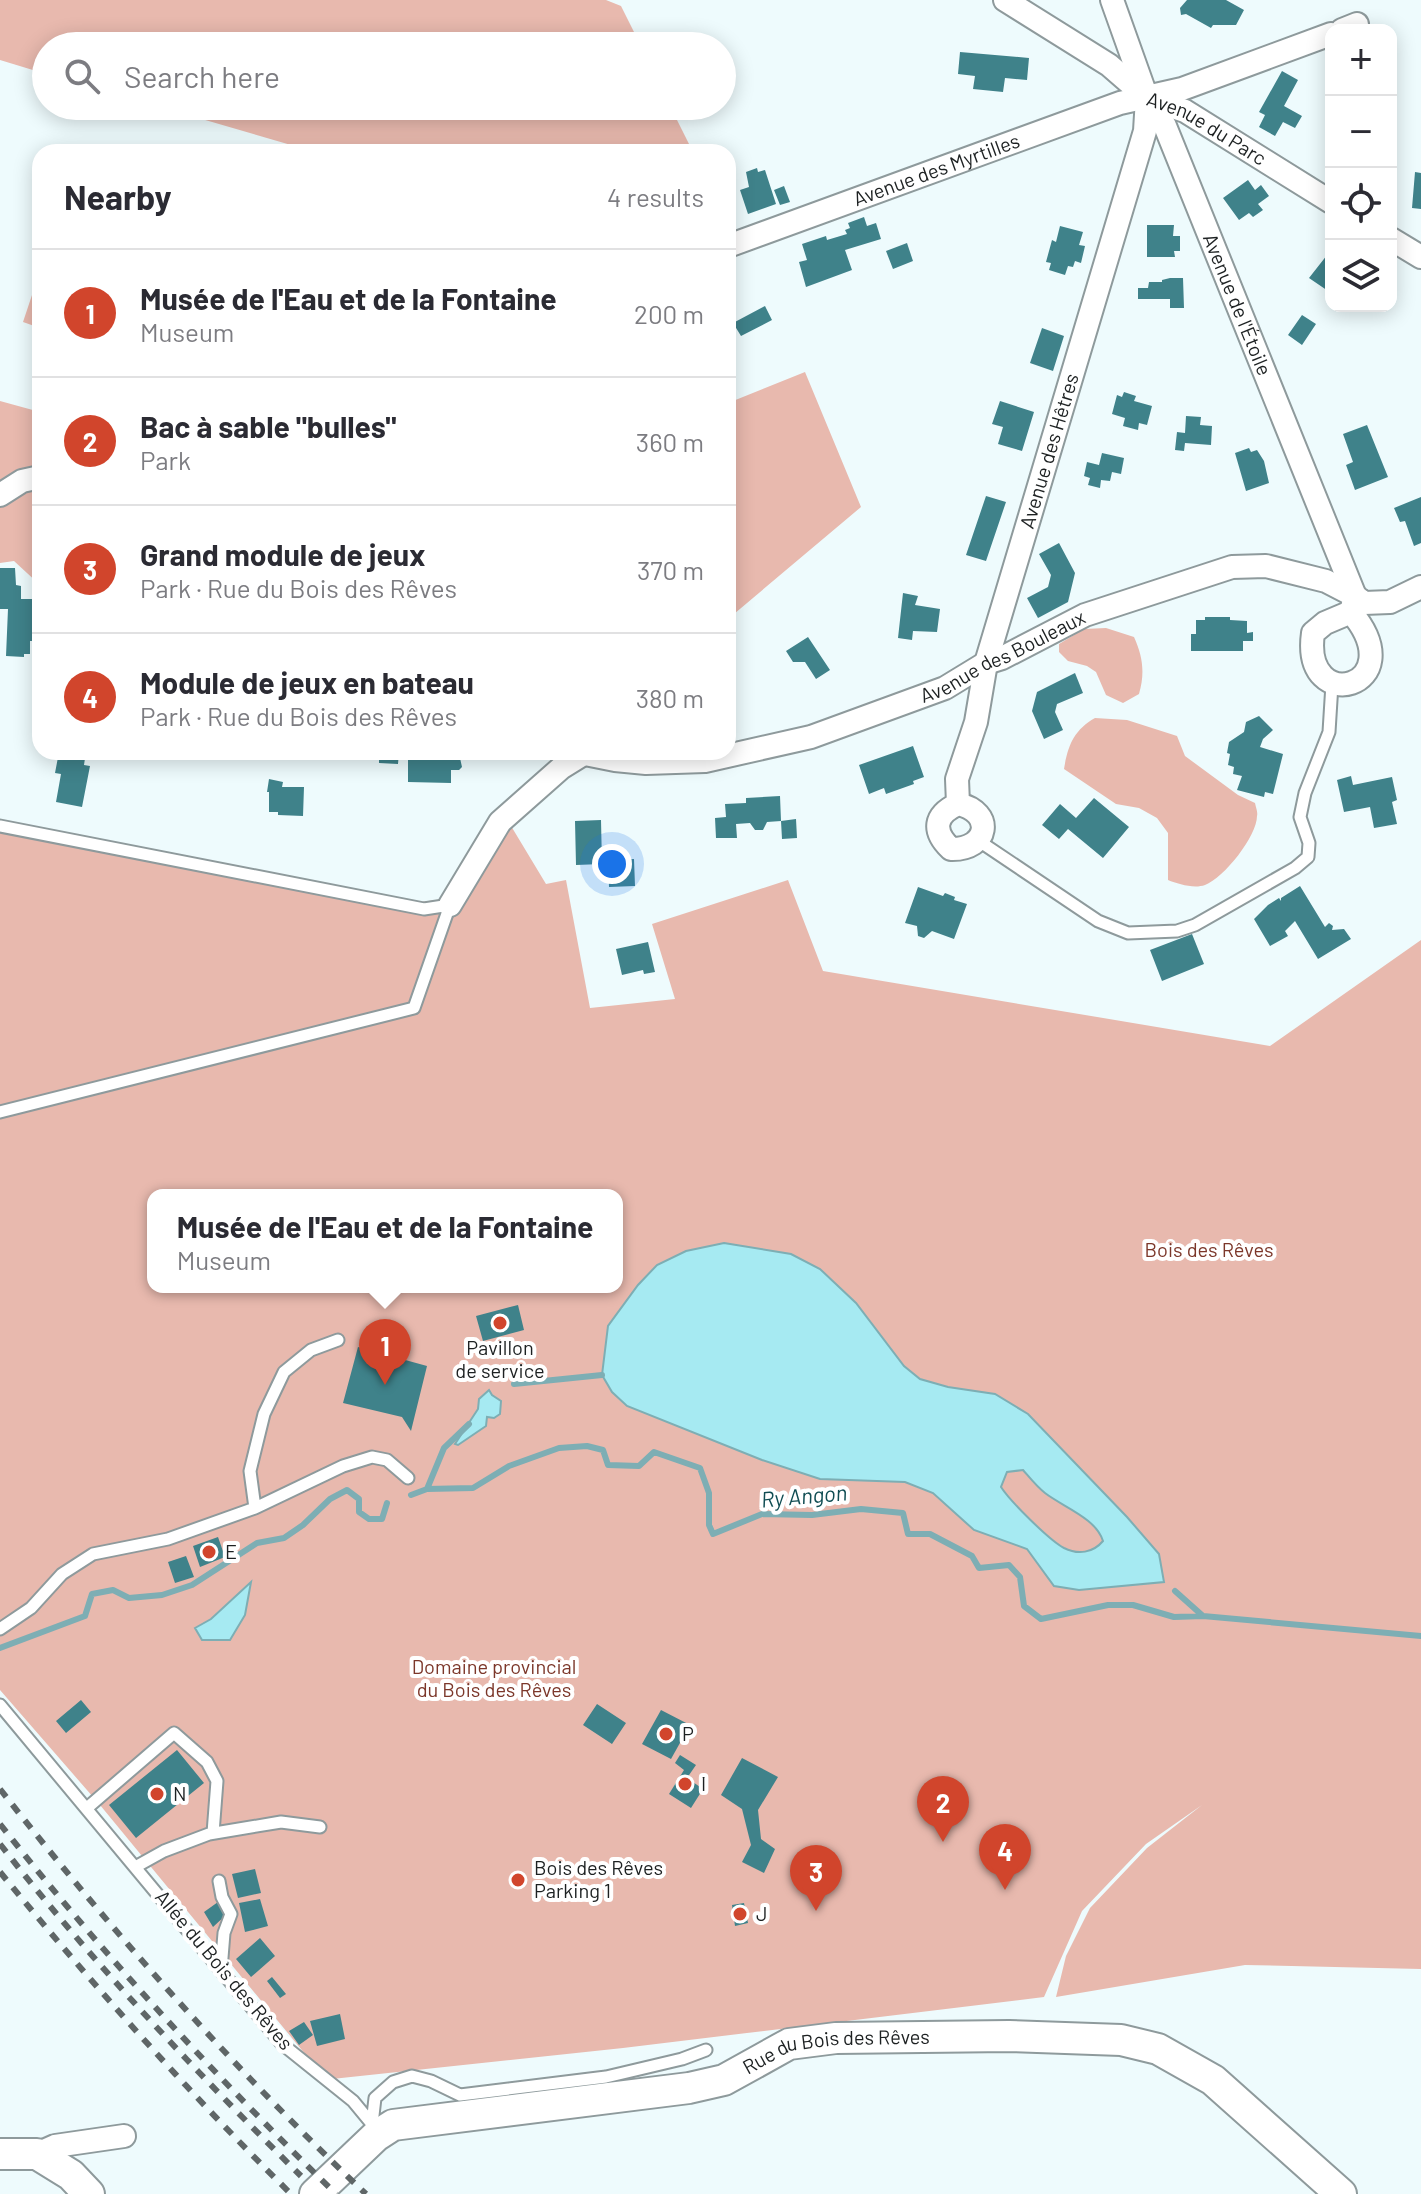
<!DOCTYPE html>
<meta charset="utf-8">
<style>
body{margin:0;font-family:Barlow,sans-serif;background:#f7f7f7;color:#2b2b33}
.controls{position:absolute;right:24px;top:24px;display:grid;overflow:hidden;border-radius:16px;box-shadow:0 4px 20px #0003}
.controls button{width:72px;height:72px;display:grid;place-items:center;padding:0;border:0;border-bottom:2px solid #e1e1e2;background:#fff;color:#2b2b33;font:40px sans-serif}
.you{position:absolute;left:612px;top:864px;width:28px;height:28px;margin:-20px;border:6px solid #fff;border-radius:50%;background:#1a73e8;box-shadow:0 0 0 12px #1a73e833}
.badge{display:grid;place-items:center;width:52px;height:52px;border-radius:50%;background:#d1452c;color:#fff;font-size:26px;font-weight:700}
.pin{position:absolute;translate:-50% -66px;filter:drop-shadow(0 2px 4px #0008)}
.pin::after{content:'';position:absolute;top:42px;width:28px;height:24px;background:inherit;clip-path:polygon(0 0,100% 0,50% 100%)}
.popup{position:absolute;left:147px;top:1189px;width:476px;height:104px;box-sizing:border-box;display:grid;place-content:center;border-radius:16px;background:#fff;filter:drop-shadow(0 2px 6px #0005);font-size:26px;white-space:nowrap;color:#7c7c81}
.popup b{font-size:30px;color:#2b2b33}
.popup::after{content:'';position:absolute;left:50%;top:100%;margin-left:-16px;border:16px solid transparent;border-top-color:#fff}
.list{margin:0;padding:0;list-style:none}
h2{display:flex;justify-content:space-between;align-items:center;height:104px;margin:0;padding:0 32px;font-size:34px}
h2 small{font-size:26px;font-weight:400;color:#7c7c81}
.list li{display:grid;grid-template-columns:52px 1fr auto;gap:24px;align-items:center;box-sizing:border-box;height:128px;padding:0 32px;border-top:2px solid #e1e1e2}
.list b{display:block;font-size:30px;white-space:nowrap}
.list p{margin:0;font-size:26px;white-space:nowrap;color:#7c7c81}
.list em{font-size:26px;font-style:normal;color:#7c7c81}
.icon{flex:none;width:44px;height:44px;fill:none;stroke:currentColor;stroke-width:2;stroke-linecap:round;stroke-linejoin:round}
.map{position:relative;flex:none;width:1421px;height:2194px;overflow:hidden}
.search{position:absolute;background:#fff;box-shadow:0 4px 20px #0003;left:32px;top:32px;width:704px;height:88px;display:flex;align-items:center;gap:20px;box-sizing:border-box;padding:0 28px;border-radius:44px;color:#7c7c81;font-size:30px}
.panel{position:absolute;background:#fff;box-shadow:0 4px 20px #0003;left:32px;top:144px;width:704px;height:616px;border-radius:24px}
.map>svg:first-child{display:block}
</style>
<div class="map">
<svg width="1421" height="2194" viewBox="0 0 1421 2194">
<rect width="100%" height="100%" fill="#eefbfd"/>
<!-- green -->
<path fill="#e8b9ae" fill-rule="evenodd" d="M0 0H606L621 6 641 46H46V74L0 60Z
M157 106H670L693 152H315Z
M40 271V328L23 322Z
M805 372 861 507 728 619V403Z
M0 401 40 412V585L14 561 0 563Z
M40 623V719L35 722Z
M1106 628 1134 637C1143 657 1145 673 1139 694L1123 703 1106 695 1096 672 1087 666 1068 661 1059 652V644L1084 629Z
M1095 718 1127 720 1177 736 1185 756 1238 795 1255 803C1256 808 1258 812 1257 816 1257 836 1224 878 1205 885 1194 889 1178 884 1168 880V833L1157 818 1139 808 1116 804 1064 769C1068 745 1074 730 1095 718Z
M502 811 546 884 566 880 590 1008 675 999 652 924 788 880 823 971 1270 1046 1421 940V1969L1245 1965 1056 1997 1066 1956 1090 1908 1147 1848 1202 1805 1146 1844 1082 1911 1044 1997 623 2048 332 2079 315 2066 100 1805 0 1690V821L421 902 444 899ZM153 1195H617V1287H153Z"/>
<!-- water -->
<path fill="#a6eaf2" stroke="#7daeb4" stroke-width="2" fill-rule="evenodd" d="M724 1243 791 1254 820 1269 856 1303 904 1366 920 1379 948 1387 995 1394 1028 1414 1127 1517 1159 1554 1164 1582 1079 1590 1054 1586 1027 1549 974 1530 933 1493 905 1482 820 1479 762 1460 627 1406 612 1392 602 1375 608 1326 638 1285 657 1265 686 1251ZM1023 1470C1030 1478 1037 1487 1045 1493 1063 1507 1096 1518 1103 1541 1093 1553 1078 1555 1064 1548 1049 1540 1010 1501 1001 1487L1007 1472Z
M489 1390 492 1395 501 1401 500 1414 494 1418 487 1417 486 1426 458 1445 455 1444 478 1409 479 1399Z
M251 1582 245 1615 230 1640H202L195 1628 211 1619Z"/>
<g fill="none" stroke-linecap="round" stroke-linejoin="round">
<!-- stream -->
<path stroke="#7daeb4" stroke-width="6" d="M514 1384 602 1375
M427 1489 473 1488 509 1466 559 1448 587 1446 603 1450 608 1465 639 1466 654 1452 700 1468 709 1493V1525L713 1534 762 1514 812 1515 861 1509 903 1513 908 1534H930L972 1556 979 1568 1009 1565 1020 1577 1024 1606 1041 1619 1108 1605H1133L1174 1617 1203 1616
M411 1495 427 1489 444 1448 469 1424
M1175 1591 1203 1616 1421 1636
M0 1648 85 1616 92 1594 113 1590 129 1598 162 1595 192 1585 257 1543 284 1538 303 1525 330 1499 347 1490 359 1499V1512L369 1519H382L387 1503"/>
</g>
<!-- building -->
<path fill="#3f828a" d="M1187 0H1226L1244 10 1236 25H1213L1211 28 1186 14 1181 15 1180 8Z
M960 52 1029 58 1027 80 1005 78 1003 92 973 89 975 76 958 74Z
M1282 71 1298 80 1284 106 1302 116 1295 128 1283 122 1275 136 1259 127 1265 115 1259 112Z
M1391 158 1396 159 1393 191H1391Z
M757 168 758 172 765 170 776 204 748 214 740 190 749 187 746 172Z
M1415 172 1421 173V209L1412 208Z
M1248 180 1255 190 1261 185 1269 196 1258 204 1263 210 1253 217 1249 213 1239 220 1223 198Z
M784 186 790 202 780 205 774 190Z
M864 217 867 226 876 223 881 239 845 250 852 270 806 287 799 262 807 260 802 244 826 236 827 240 847 234 845 230 850 228 848 223Z
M1147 225H1174L1173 236H1180V251H1174L1175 257H1147Z
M1060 226 1083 232 1079 245 1085 246 1081 263 1075 261 1073 267 1068 266 1065 275 1049 270 1051 263 1046 262 1052 240 1056 242Z
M907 243 913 261 893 269 886 251Z
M1331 250V293L1309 278Z
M1170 278H1183L1184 308H1170V299H1138V288H1148L1149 282H1162V280Z
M765 306 772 320 741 336 733 323Z
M1302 315 1316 324 1302 345 1288 335Z
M1042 328 1064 336 1053 371 1030 363Z
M1124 392 1136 396 1134 401 1152 406 1147 425 1139 423 1138 430 1123 426 1125 418 1112 414 1117 395 1122 397Z
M1000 401 1034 412 1022 451 998 444 1003 427 992 424Z
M1186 416 1201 417 1200 425 1212 426 1211 445 1185 443 1184 451 1175 450 1177 432 1185 433Z
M1367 425 1388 477 1355 490 1346 465 1353 462 1343 434Z
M1249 448 1251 452 1257 450 1264 461 1269 483 1246 491 1235 453Z
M1102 453 1124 458 1121 474 1112 472 1110 481 1101 480 1100 488 1088 485 1090 478 1084 476 1087 462 1099 465Z
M986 496 1006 502 986 561 966 555Z
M1421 497V543L1414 546 1405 521 1400 522 1394 508Z
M1059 543 1075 573 1068 602 1038 618 1027 598 1048 587 1051 575 1039 554Z
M0 568H15L16 585 21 586V599H36V641H30V654H24V657L6 656 8 609H0Z
M903 593 918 596 915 605 940 609 937 632 913 631 912 640 898 638Z
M1205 617H1230V620L1247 621V633L1253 632V641H1243V651H1191V634H1196V620H1205Z
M808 637 830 670 816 679 805 662H793L786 651Z
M1075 673 1083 693 1057 704 1055 712 1063 730 1044 739 1032 711 1037 692Z
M728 694 733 700V709H736L733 725 728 731Z
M1259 716 1273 730 1263 739 1260 747 1283 754 1273 794 1265 792 1264 797 1237 790 1242 776 1233 774 1234 767 1228 765 1230 754 1227 753 1229 742 1244 732 1246 722Z
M913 746 924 777 913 781 914 784 886 794 884 788 869 794 859 765Z
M59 752H86L84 765 90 766 82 807 56 802 61 774 55 773Z
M379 752H399L398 764 379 763Z
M408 752H424V759H440V755L460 758 462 767 459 770H451V783L408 782Z
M1351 776 1353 785 1392 777 1397 800 1392 802 1397 824 1374 828 1370 807 1344 812 1337 780Z
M269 779 283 782 282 787H304L303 816 278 815V812H269V792H267Z
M780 796 781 821 767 822 763 830H755L750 823 736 824 737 838H716L715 818 726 817 725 804 746 803V798Z
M1094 798 1129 827 1103 858 1068 829 1059 839 1042 825 1060 804 1076 818Z
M796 819 797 838 782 839 781 821Z
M601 820 602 864 576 865 575 821Z
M634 859 635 886 609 887 608 860Z
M1300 886 1325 927 1329 923 1333 926 1332 930 1344 929 1351 939 1318 959 1295 921 1285 931 1288 936 1270 946 1254 919 1268 905 1279 898 1281 901V898Z
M918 887 943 896 945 893 955 897 954 900 967 904 954 939 932 931 924 938 918 936 917 926 905 923Z
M1192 934 1204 964 1162 981 1150 950Z
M648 942 655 972 644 974 643 970 622 975 616 949Z
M518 1305 524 1330 483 1341 476 1316Z
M358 1347 427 1366 411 1431 402 1417 343 1403Z
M218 1537 225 1557 200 1567 193 1546Z
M186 1556 194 1577 175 1583 168 1562Z
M81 1700 91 1712 66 1733 56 1721Z
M597 1704 626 1723 612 1744 583 1725Z
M661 1710 690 1725 671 1759 642 1744Z
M177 1750 204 1783 136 1838 109 1805Z
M680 1755 696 1765 687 1778 703 1789 691 1808 669 1794 684 1770 675 1763Z
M742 1758 778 1777 758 1810 761 1839 775 1849 764 1873 742 1862 751 1845 742 1809 721 1795Z
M255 1869 261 1893 238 1898 232 1874Z
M260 1899 268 1926 245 1932 239 1903Z
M218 1902 227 1914 213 1927 204 1912Z
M744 1903 748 1923 735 1926 732 1905Z
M260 1938 275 1956 251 1977 236 1959Z
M272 1977 286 1994 280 1998 267 1981Z
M340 2014 345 2039 317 2046 310 2021Z
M304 2022 313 2035 299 2045 289 2031Z"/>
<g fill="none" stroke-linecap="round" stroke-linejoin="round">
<!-- lane casing -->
<g stroke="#8e9a9c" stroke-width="15">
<path id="lane" d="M0 826 424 909 450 905 414 1008 0 1112
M979 841 1098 921 1128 933 1177 931 1195 925 1295 868 1308 857 1309 843 1300 817 1305 793 1329 732 1332 684
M255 1508 250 1471 264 1414 284 1372 311 1350 338 1340
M0 1629 31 1608 62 1574 93 1554 168 1539 255 1508 343 1466 372 1457 387 1460 408 1478
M0 1705 282 2044 353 2101 372 2124 375 2133
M87 1808 174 1733 207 1762 217 1781 213 1833
M137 1866 164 1851 209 1834 281 1822 320 1827
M219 1881 222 1897 231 1914 224 1933 221 1970
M372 2124 375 2098 393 2082 412 2076 431 2081 460 2095 606 2077 682 2059 706 2050"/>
</g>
<!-- street casing -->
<g stroke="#8e9a9c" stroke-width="26">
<g id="street">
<path id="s1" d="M1005 0 1109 65 1147 98 1185 111 1331 202"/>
<path id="s2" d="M1112 0 1147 98 1165 126 1355 596 1351 612C1415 688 1301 718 1313 633L1325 623 1351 612"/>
<path d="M1342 30 1357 24"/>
<path d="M1391 239 1421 257"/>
<path id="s3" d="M728 246 1120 103 1182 89 1331 34"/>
<path d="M0 495 22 481 40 477"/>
<path id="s4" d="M575 752 615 760 646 763 705 761 811 737 945 688 986 663 1002 658 1085 615 1232 567 1266 566 1326 581 1355 596 1364 603 1390 602 1421 587"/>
<path id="s5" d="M958 804C934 815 932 831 951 849 989 850 995 812 958 804L957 779 976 722 986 663 1145 131 1147 98"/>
<path d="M450 905 500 822 561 768 582 755"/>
<path d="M37 2154 55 2146 124 2136"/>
</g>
</g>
<!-- secondary casing -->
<g stroke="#8e9a9c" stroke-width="34">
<g id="secondary">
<path d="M0 2154H37L71 2175 89 2194"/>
<path id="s6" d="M315 2194 376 2136 393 2125 689 2088 724 2080 789 2044 836 2038 1009 2036 1121 2040 1158 2049 1213 2080 1341 2194"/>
</g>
</g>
<!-- lane -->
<use href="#lane" stroke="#fff" stroke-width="11"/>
<!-- street -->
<use href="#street" stroke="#fff" stroke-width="22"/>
<!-- secondary -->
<use href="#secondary" stroke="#fff" stroke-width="30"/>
<!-- rail -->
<path stroke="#5f6667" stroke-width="6" stroke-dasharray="10 10" stroke-linecap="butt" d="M0 1789C112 1932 234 2069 366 2194
M0 1824C103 1955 217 2078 336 2194
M0 1844C91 1961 195 2071 301 2176
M0 1872C92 1984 188 2092 291 2194"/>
</g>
<!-- markers -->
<g fill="#d1452c" stroke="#fff" stroke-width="3">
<circle cx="500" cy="1323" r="8"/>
<circle cx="209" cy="1552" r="8"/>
<circle cx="666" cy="1734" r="8"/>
<circle cx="685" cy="1784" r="8"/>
<circle cx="157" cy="1794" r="8"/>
<circle cx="518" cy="1880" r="8"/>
<circle cx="740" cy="1914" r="8"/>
</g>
<g text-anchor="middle" stroke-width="8" stroke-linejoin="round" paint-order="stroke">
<!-- street labels -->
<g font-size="20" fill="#1d2122" stroke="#fff">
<text dy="7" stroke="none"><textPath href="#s1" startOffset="240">Avenue du Parc</textPath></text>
<text dy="7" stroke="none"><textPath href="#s3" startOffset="222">Avenue des Myrtilles</textPath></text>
<text dy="7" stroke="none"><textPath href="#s2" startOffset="330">Avenue de l'Étoile</textPath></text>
<text dy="7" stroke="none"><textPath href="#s5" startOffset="504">Avenue des Hêtres</textPath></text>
<text dy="7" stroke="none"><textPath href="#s4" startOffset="448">Avenue des Bouleaux</textPath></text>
<text transform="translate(224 1970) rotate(50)" y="7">Allée du Bois des Rêves</text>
<text dy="7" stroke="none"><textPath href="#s6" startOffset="558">Rue du Bois des Rêves</textPath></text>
</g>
<!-- park labels -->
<g font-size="20" fill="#7c372a" stroke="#fff">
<text x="1209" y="1257">Bois des Rêves</text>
<text x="494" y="1674">Domaine provincial<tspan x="494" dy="23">du Bois des Rêves</tspan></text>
</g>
<!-- poi labels -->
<g font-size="20" fill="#1d2122" stroke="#fff" text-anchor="start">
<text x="500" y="1355" text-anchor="middle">Pavillon<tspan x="500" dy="23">de service</tspan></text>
<text x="225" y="1559">E</text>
<text x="682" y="1741">P</text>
<text x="701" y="1791">I</text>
<text x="173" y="1801">N</text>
<text x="534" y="1875">Bois des Rêves<tspan x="534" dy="23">Parking 1</tspan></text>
<text x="756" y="1921">J</text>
</g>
<!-- water labels -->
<g font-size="22" font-style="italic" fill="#104d53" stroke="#fff">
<text transform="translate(804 1496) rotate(-5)" y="8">Ry Angon</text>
</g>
</g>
</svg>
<div class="controls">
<button>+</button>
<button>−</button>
<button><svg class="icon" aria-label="locate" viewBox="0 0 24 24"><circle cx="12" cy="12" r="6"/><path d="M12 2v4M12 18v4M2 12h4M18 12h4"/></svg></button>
<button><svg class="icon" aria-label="layers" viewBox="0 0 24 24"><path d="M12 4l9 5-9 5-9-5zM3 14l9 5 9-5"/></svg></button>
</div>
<div class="you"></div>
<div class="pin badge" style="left:385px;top:1385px">1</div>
<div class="popup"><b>Musée de l'Eau et de la Fontaine</b>Museum</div>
<div class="pin badge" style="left:943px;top:1842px">2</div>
<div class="pin badge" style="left:816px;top:1911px">3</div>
<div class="pin badge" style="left:1005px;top:1890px">4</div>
<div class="search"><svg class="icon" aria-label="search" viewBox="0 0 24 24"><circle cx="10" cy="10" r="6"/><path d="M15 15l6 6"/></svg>Search here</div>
<section class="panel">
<h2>Nearby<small>4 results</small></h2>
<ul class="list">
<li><span class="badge">1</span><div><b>Musée de l'Eau et de la Fontaine</b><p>Museum</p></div><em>200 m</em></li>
<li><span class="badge">2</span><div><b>Bac à sable &quot;bulles&quot;</b><p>Park</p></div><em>360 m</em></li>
<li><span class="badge">3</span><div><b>Grand module de jeux</b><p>Park · Rue du Bois des Rêves</p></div><em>370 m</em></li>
<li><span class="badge">4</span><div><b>Module de jeux en bateau</b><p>Park · Rue du Bois des Rêves</p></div><em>380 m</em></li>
</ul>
</section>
</div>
